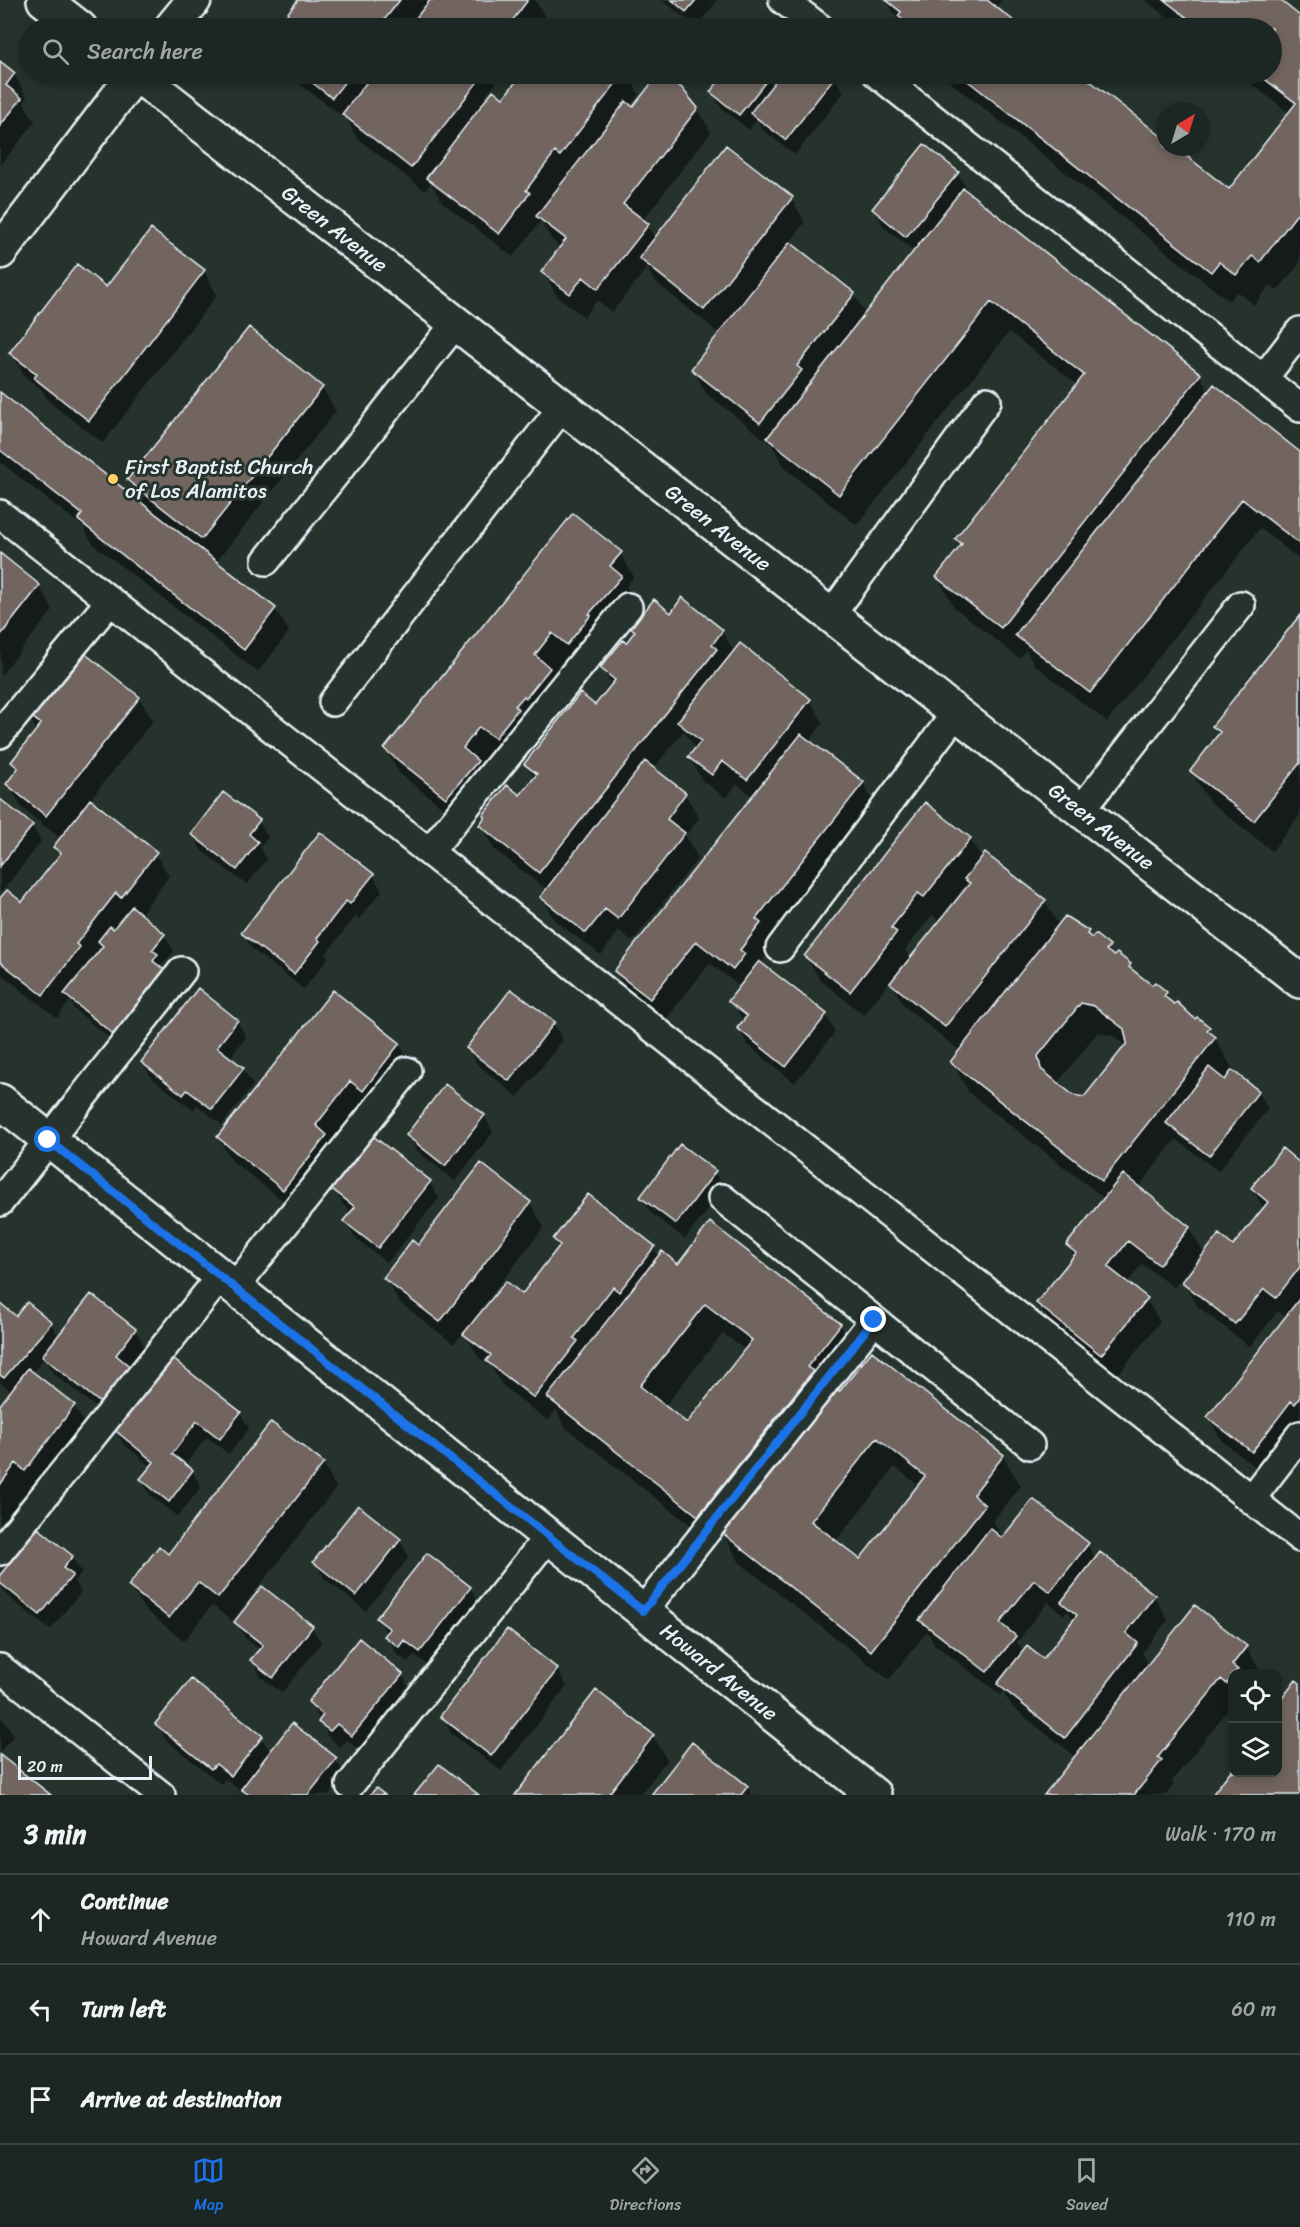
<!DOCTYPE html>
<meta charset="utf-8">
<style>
body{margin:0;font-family:Sriracha,sans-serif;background:#29322f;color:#f1f3f6}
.controls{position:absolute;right:18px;bottom:18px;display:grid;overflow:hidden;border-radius:12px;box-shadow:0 3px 9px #0003}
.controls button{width:54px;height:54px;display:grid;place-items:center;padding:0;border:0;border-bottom:2px solid #3a4340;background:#1c2622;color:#f1f3f6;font:30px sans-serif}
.compass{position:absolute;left:1156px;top:102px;width:54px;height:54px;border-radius:50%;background:#1c2622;box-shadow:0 3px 9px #0003;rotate:38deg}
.scale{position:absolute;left:18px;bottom:15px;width:134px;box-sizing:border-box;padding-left:6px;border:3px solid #e8f1f8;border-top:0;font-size:16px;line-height:21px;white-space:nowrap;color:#e8f1f8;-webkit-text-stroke:4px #26332d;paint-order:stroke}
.stop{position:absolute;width:18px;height:18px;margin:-14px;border:4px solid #1a73e8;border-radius:50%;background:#fff}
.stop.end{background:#1a73e8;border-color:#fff;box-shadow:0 2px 6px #0008}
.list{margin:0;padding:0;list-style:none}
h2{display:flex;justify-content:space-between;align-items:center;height:78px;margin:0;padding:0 24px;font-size:26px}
h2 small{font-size:20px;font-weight:400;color:#a0a5a5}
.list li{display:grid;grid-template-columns:39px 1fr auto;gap:18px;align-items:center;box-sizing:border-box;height:90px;padding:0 24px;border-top:2px solid #3a4340}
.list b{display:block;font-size:22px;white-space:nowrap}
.list p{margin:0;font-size:20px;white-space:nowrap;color:#a0a5a5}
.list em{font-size:20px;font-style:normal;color:#a0a5a5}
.icon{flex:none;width:33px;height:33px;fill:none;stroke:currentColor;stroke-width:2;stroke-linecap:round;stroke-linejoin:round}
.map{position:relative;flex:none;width:1300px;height:1795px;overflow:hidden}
.search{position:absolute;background:#1c2622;box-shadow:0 3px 9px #0003;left:18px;right:18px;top:18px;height:66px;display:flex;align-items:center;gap:15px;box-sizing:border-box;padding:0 21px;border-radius:33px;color:#a0a5a5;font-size:22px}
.sheet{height:348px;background:#1c2622}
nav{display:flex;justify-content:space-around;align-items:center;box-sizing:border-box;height:84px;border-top:2px solid #3a4340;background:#1c2622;font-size:16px;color:#a0a5a5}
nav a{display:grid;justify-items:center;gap:3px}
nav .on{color:#1a73e8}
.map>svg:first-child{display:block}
</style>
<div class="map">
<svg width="1300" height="1795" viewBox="0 0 1300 1795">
<rect width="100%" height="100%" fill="#26332d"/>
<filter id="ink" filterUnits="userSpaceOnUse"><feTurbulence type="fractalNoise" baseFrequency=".0167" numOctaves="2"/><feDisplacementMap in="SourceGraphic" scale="12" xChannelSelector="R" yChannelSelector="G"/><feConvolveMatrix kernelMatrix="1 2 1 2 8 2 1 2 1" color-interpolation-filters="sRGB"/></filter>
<g filter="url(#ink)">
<!-- shadow -->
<path fill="#0007" fill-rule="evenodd" d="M300 0H535L546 18 538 28H278Z
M662 0H718L696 27Z
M886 0H1002L995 8 1021 28H903Z
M1145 0H1278L1300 18V263L1277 291 1270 285 1254 305 1237 291 1229 301 940 74H1078L1165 141V147H1173L1229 191 1289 113 1239 74H1272V28H1181Z
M0 63 14 74 27 98 24 103 35 122 0 166Z
M286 74H375L378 78 382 74H503L487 94 489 98 504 100 524 74H627L639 94 630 106 634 109H697L711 132 642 221 656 238 791 198 805 222 789 243 854 294 866 315 915 252 883 226 874 209 957 173 967 189 965 192 1200 375 1209 392 1300 454V560L1260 528 1107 722 1035 665 1026 650 1019 658 955 608 938 578 962 547 957 539 1078 385 1009 332 857 525 786 469 771 444 706 393 693 369 720 334 654 281 647 268 612 312 597 300 584 317 557 296 543 272 561 248 552 240 541 221 513 257 442 202 431 183 425 191 357 138 347 119Z
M726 74H832L844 92 795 155 762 129 757 120 749 130 721 108 712 92Z
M204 271 217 295 103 443 49 402 42 390 25 377 11 353 107 289Z
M322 388 336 411 216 562 275 609 289 632 258 672 93 544 83 527 0 462V393L144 506 129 480Z
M620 553 634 577 626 586 634 600 581 668 567 656 552 674 563 693 509 761 494 749 480 767 491 786 460 821 399 773 386 749Z
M0 555 39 586 53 610 1 675Z
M683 600 722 631 734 652 810 700 823 723 809 742 863 783 876 807 760 964 826 1015 835 1032 795 1083 748 1045 739 1029 744 1021 730 1001 741 988 710 963 664 1022 629 995 616 971 753 797 737 784 726 798 703 781 689 757 696 749 684 731 653 769 685 794 699 818 685 836 698 858 632 942 619 931 601 955 555 921 541 897 547 890 494 849 481 825 520 797 535 779 526 764 595 707 612 686 602 668 636 633 633 628 671 615Z
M1300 617V815L1272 851 1209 801 1191 771 1219 735 1214 727Z
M139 698 153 721 89 801 155 853 169 876 140 915 164 935 174 951 162 965 166 971 129 1054 75 1010 70 1001 57 1018 0 973V901L22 904 60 856 55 847 61 839 22 808 8 784 18 771 12 762 37 731 26 712Z
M0 801 32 826 41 842 0 894Z
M258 821 268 837 260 847 267 859 247 885 202 851 193 835Z
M970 839 982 859 1045 901 1059 926 1088 932 1092 940 1108 947 1114 958 1130 965 1135 974 1153 987 1166 993 1173 1006 1209 1028 1232 1068 1223 1080 1225 1082 1233 1073 1258 1092 1268 1109 1218 1171 1176 1139 1138 1188 1189 1228 1203 1252 1174 1288 1142 1264 1127 1283 1146 1299 1160 1322 1116 1377 1052 1327 1038 1303 1075 1257 1068 1245 1105 1199 969 1093 952 1062 960 1051 905 1007 890 981 864 1015 820 980 806 956ZM968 882 970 885 911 960 905 950 932 915 938 920ZM1098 1032 1113 1036 1126 1046 1084 1099 1072 1097 1057 1084Z
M373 875 382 891 359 919 356 916 326 954 328 958 304 989 252 949 243 933Z
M237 1021 246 1037 230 1058 243 1069 253 1085 222 1125 197 1105 193 1110 152 1078 142 1062Z
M553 1023 563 1040 518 1097 477 1064 467 1048Z
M399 1044 413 1068 298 1212 232 1161 218 1138Z
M484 1116 493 1132 455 1181 417 1151 408 1135Z
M681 1146 715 1172 724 1189 685 1239 651 1213 641 1197Z
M1300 1165V1431L1266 1475 1222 1441 1208 1417 1286 1318 1278 1311 1250 1347 1197 1306 1184 1282 1233 1248 1264 1209 1252 1188Z
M429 1182 439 1198 387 1263 354 1237 345 1221 352 1212 343 1205 334 1189Z
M530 1203 544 1227 471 1322 474 1324 522 1296 559 1248 554 1239 653 1247 659 1257 678 1266 840 1325 857 1356 825 1396 1003 1456 1021 1486 993 1521 1002 1536 1000 1538 1087 1544 1096 1560 1101 1554 1154 1596 1168 1620 1142 1653 1149 1665 1195 1607 1246 1647 1260 1671 1258 1674H1232V1705L1172 1781 1174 1785 1166 1795H1046L1076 1757 1013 1708 1003 1692 1001 1695 934 1644 927 1631 889 1680 740 1563 724 1535 716 1545 566 1428 556 1410 548 1421 502 1385 492 1368 479 1358 464 1332 454 1344 399 1302 385 1278 419 1247ZM723 1333 746 1351 687 1425 664 1407ZM895 1467 919 1486 860 1561 835 1542ZM1048 1602 1064 1615 1068 1611 1074 1622 1044 1661 1024 1653 1017 1642Z
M0 1305 16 1318 51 1323 59 1337 135 1330 144 1346 128 1367 113 1421 53 1373 44 1358 32 1373 74 1406 88 1430 40 1493 30 1486 10 1513 14 1519 0 1537V1408L12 1392 0 1382Z
M240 1413 249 1429 229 1454 207 1437 185 1465 192 1471 201 1487 178 1517 151 1496 142 1480 152 1467 123 1444 114 1428Z
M323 1464 336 1488 232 1621 212 1605 184 1641 144 1609 130 1586 169 1556Z
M359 1507 400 1540 409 1557 366 1611 324 1578 315 1562Z
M38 1530 72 1557 82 1573 74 1581 81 1592 50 1630 7 1596 0 1583V1577Z
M470 1588 479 1604 430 1667 414 1655 408 1663 396 1653 378 1618Z
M236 1622 312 1627 321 1643 282 1693 261 1677 252 1660 260 1650 245 1638Z
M557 1670 567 1686 501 1771 451 1733 442 1716Z
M402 1675 411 1691 362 1752 347 1740 340 1747 329 1738 310 1702Z
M1300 1685V1795H1214L1232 1771 1278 1772V1701L1280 1703Z
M596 1692 653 1736 667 1760 640 1795H517Z
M0 1715 14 1735 0 1752Z
M157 1724 261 1737 271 1753 335 1759 345 1775 329 1795H246L243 1789 241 1791 225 1779 221 1784 166 1740Z
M747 1787 752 1795H653Z"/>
<!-- building -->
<path fill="#72655f" stroke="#e8f1f8" stroke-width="1.5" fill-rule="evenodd" d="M298 0H400L378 28H276Z
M430 0H528L512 21 516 24 512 28H408Z
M672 0H696L686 12Z
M886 0H987L1023 28H902L907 23 898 16 901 12Z
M1164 0H1280L1300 16V210L1260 262 1252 256 1236 275 1219 262 1211 272 959 74H1081L1165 139V147H1175L1229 189 1296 103 1258 74H1272V28H1201Z
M766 21 775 28H760Z
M0 61 15 73 6 85 22 98 0 126Z
M301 74H351L332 98Z
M373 74H473L480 79 411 168 342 114Z
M522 74H623L560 156 555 152 526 190 530 193 499 234 426 178 493 90 503 98Z
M725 74H772L739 115 710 92Z
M781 74 836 75 786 140 750 113Z
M657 76 681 87 698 108 623 204 649 224 598 289 583 277 570 294 541 272 566 239 536 216 626 101 633 107Z
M924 144 959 172 906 237 872 209Z
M726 145 793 197 704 310 639 258Z
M963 188 1201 374 1001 628 936 577 962 544 955 539 1084 375 991 302 839 495 767 438Z
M151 229 205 270 89 421 34 378 37 374 9 353 77 264 106 287Z
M790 242 855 293 797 366 802 370 760 423 691 369Z
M249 327 323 387 202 539 127 480Z
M1214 384 1300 452V544L1242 499 1090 693 1015 635Z
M0 392 276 608 244 650 78 520 82 514 0 450Z
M573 513 622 552 610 566 622 576 589 614 591 615 567 645 552 633 535 655 550 668 526 698 524 696 515 706 518 709 495 738 479 727 463 748 478 761 446 798 384 749Z
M0 553 40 585 0 636Z
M682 597 723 630 712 645 717 649 539 873 479 825 485 817 483 815 507 785 520 795 537 774 524 764 580 693 595 705 615 680 600 668 623 640 626 643 635 631 631 628 654 599 671 613Z
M1300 615V763L1254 821 1190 771 1220 732 1212 726Z
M740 643 811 699 747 780 722 761 712 775 688 757 701 741 677 722Z
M83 652 140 697 46 816 6 784 18 768 11 762 41 724 25 712Z
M801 734 864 782 756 919 761 923 740 950 745 954 733 970 696 941 650 999 614 971Z
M645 761 686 793 667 819 685 833 618 919 605 909 586 933 540 897Z
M223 792 260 820 249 834 258 842 237 870 191 834Z
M0 799 33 825 0 866Z
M90 799 157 852 121 898 116 893 76 944 80 947 43 995 0 962V898L7 890 22 902 61 853 53 847Z
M925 802 971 838 924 897 918 893 891 928 897 932 850 992 804 956Z
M320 832 374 874 350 904 346 901 317 938 320 941 294 974 241 933Z
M985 853 1046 900 945 1027 890 983 970 883 964 879Z
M132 906 165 934 152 950 158 954 153 961 171 975 119 1039 64 994 103 946 98 941 110 926 113 929Z
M1065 916 1089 931 1087 934 1092 938 1095 934 1110 946 1106 950 1114 956 1117 953 1131 964 1129 967 1152 985 1155 982 1167 992 1164 996 1174 1004 1177 1002 1195 1019 1197 1017 1210 1027 1207 1030 1216 1037 1102 1181 950 1062ZM1081 1003 1094 1006 1124 1029 1127 1043 1084 1097 1073 1095 1041 1069 1038 1056Z
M759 961 827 1014 786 1067 737 1028 747 1016 728 1001Z
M198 988 238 1020 217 1047 244 1068 212 1109 187 1090 183 1095 141 1062Z
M511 989 555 1022 509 1081 466 1048Z
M333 990 400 1043 363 1091 350 1081 316 1125 327 1135 283 1190 217 1137Z
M1209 1067 1225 1080 1232 1070 1259 1091 1209 1156 1166 1123Z
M445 1084 485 1115 445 1166 406 1135Z
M373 1136 431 1181 378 1248 343 1221 355 1207 332 1189Z
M680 1144 716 1171 676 1224 640 1197Z
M1282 1148 1300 1163V1267L1276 1298 1264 1289 1235 1324 1182 1282 1219 1234 1233 1246 1268 1202 1251 1188Z
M481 1163 531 1202 440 1322 383 1278 412 1240 418 1245Z
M1123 1174 1190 1227 1159 1265 1128 1241 1108 1267 1148 1298 1101 1355 1036 1303 1076 1253 1066 1245Z
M588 1194 655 1246 619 1292 613 1287 574 1338 578 1341 534 1398 486 1361 491 1355 463 1334 506 1281 522 1294 560 1245 553 1239Z
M710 1222 841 1324 807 1367 813 1371 698 1516 547 1397 662 1251 678 1264ZM705 1304 752 1340 687 1423 640 1386Z
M91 1294 136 1329 116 1355 133 1369 104 1406 42 1356Z
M1300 1298V1397L1295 1404 1291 1401 1252 1452 1207 1417Z
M27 1302 52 1322 4 1378 0 1375V1303L16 1316Z
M872 1351 1004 1455 973 1495 985 1505 871 1651 721 1532 834 1388 839 1392ZM877 1438 925 1476 860 1559 811 1521Z
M169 1356 241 1412 220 1439 197 1421 172 1454 193 1470 169 1502 140 1479 154 1462 112 1428Z
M28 1368 75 1405 25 1471 16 1463 0 1485V1405Z
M271 1422 324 1463 218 1598 198 1582 169 1618 128 1586 159 1546 168 1554Z
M1033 1499 1089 1543 1050 1592 1034 1580 1000 1623 1016 1636 987 1672 919 1620 990 1528 1002 1538Z
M358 1505 401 1539 356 1596 313 1562Z
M38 1528 73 1556 63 1568 73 1575 40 1615 0 1583V1575Z
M1100 1552 1155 1595 1126 1633 1138 1643 1065 1738 997 1684 1027 1646 1043 1659 1077 1615 1061 1602Z
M427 1553 471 1587 420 1652 404 1640 399 1647 384 1636 390 1629 376 1618Z
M262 1586 313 1626 273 1678 250 1660 263 1645 234 1622Z
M1195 1605 1247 1646 1232 1665 1238 1670 1232 1674 1227 1684 1221 1679 1158 1757 1162 1760 1134 1795H1044Z
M507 1629 558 1669 491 1756 440 1716Z
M359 1638 403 1674 352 1736 337 1724 330 1731 318 1722 323 1715 308 1702Z
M191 1679 263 1736 231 1776 216 1764 211 1769 155 1724Z
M1296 1680 1300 1683V1793L1298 1795H1212L1232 1769V1772H1278V1699L1280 1701Z
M596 1690 654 1735 608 1795H515Z
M292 1723 337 1758 308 1795H249L241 1789Z
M692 1742 748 1786 741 1795H651Z
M0 1755 51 1795H0Z
M439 1764 479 1795H414Z
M376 1788 385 1795H370Z"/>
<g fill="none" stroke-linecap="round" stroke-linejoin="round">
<!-- service casing -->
<g stroke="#e8f1f8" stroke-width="32">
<path id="service" d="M783 0 820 28
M877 74 1300 408
M1263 379 1300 331
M0 514 1300 1538
M266 561 456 323
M831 615 987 401
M333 702 563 406
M0 734 110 601
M1081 810 1241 605
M429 852 628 607
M780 948 956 713
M0 1202 182 971
M234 1288 407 1071
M874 1320 1030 1445
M1251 1499 1300 1435
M0 1551 221 1276
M643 1611 874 1320 722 1198
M0 1668 161 1795
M350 1785 548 1537"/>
</g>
<!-- minor casing -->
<g stroke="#e8f1f8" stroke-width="38">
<g id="minor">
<path d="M44 0 80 28"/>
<path id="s1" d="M136 74 1300 981"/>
<path id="s2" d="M0 1101 874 1795"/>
</g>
</g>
<!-- tertiary casing -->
<g stroke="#e8f1f8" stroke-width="38">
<path id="tertiary" d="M171 28 194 0
M0 252 135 74"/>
</g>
<!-- service -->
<use href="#service" stroke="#26332d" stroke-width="27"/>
<!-- minor -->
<use href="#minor" stroke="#26332d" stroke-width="33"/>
<!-- tertiary -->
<use href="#tertiary" stroke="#26332d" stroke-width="33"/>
</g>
</g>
<g fill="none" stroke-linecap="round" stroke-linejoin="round" filter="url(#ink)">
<!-- route -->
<path stroke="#1a73e8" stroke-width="8" d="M48 1140 643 1611 874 1320"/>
</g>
<!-- markers -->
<circle fill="#ffd166" stroke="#26332d" stroke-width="2" cx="113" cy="479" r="6"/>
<g text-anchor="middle" stroke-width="6" stroke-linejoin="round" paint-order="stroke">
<!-- street labels -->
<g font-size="21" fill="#e8f1f8" stroke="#26332d">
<text dy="7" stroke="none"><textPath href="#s1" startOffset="252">Green Avenue</textPath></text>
<text dy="7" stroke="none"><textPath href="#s1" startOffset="738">Green Avenue</textPath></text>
<text dy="7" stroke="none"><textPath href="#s1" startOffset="1224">Green Avenue</textPath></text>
<text dy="7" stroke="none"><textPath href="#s2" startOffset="918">Howard Avenue</textPath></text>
</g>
<!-- poi labels -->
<g font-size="21" fill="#e8f1f8" stroke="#26332d" text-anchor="start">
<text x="125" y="474">First Baptist Church<tspan x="125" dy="24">of Los Alamitos</tspan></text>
</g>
</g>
</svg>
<div class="controls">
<button><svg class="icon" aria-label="locate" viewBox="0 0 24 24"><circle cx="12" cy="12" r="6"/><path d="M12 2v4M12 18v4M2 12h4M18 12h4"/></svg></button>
<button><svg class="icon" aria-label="layers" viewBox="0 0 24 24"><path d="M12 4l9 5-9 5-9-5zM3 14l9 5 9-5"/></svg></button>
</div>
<svg class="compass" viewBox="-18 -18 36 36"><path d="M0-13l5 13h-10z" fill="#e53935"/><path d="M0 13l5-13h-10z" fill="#a0a5a5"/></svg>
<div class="scale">20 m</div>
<div class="stop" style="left:48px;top:1140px"></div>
<div class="stop end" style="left:874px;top:1320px"></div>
<div class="search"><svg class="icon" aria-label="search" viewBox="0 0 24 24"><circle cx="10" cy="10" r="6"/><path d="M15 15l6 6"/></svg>Search here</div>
</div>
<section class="sheet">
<h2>3 min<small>Walk · 170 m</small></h2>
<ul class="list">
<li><svg class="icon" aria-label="ahead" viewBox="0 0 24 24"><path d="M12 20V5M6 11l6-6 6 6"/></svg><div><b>Continue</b><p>Howard Avenue</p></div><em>110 m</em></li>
<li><svg class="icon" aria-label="left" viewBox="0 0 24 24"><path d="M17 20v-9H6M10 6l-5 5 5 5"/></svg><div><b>Turn left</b></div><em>60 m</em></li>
<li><svg class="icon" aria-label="arrive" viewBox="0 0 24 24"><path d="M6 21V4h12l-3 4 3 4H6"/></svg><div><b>Arrive at destination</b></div></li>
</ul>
</section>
<nav>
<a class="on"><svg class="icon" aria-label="map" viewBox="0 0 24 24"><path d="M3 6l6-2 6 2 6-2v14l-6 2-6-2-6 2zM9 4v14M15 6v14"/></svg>Map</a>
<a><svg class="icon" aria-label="directions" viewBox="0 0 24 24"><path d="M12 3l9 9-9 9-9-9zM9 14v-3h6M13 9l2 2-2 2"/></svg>Directions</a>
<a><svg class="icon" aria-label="saved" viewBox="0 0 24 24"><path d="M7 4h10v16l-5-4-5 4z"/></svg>Saved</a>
</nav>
